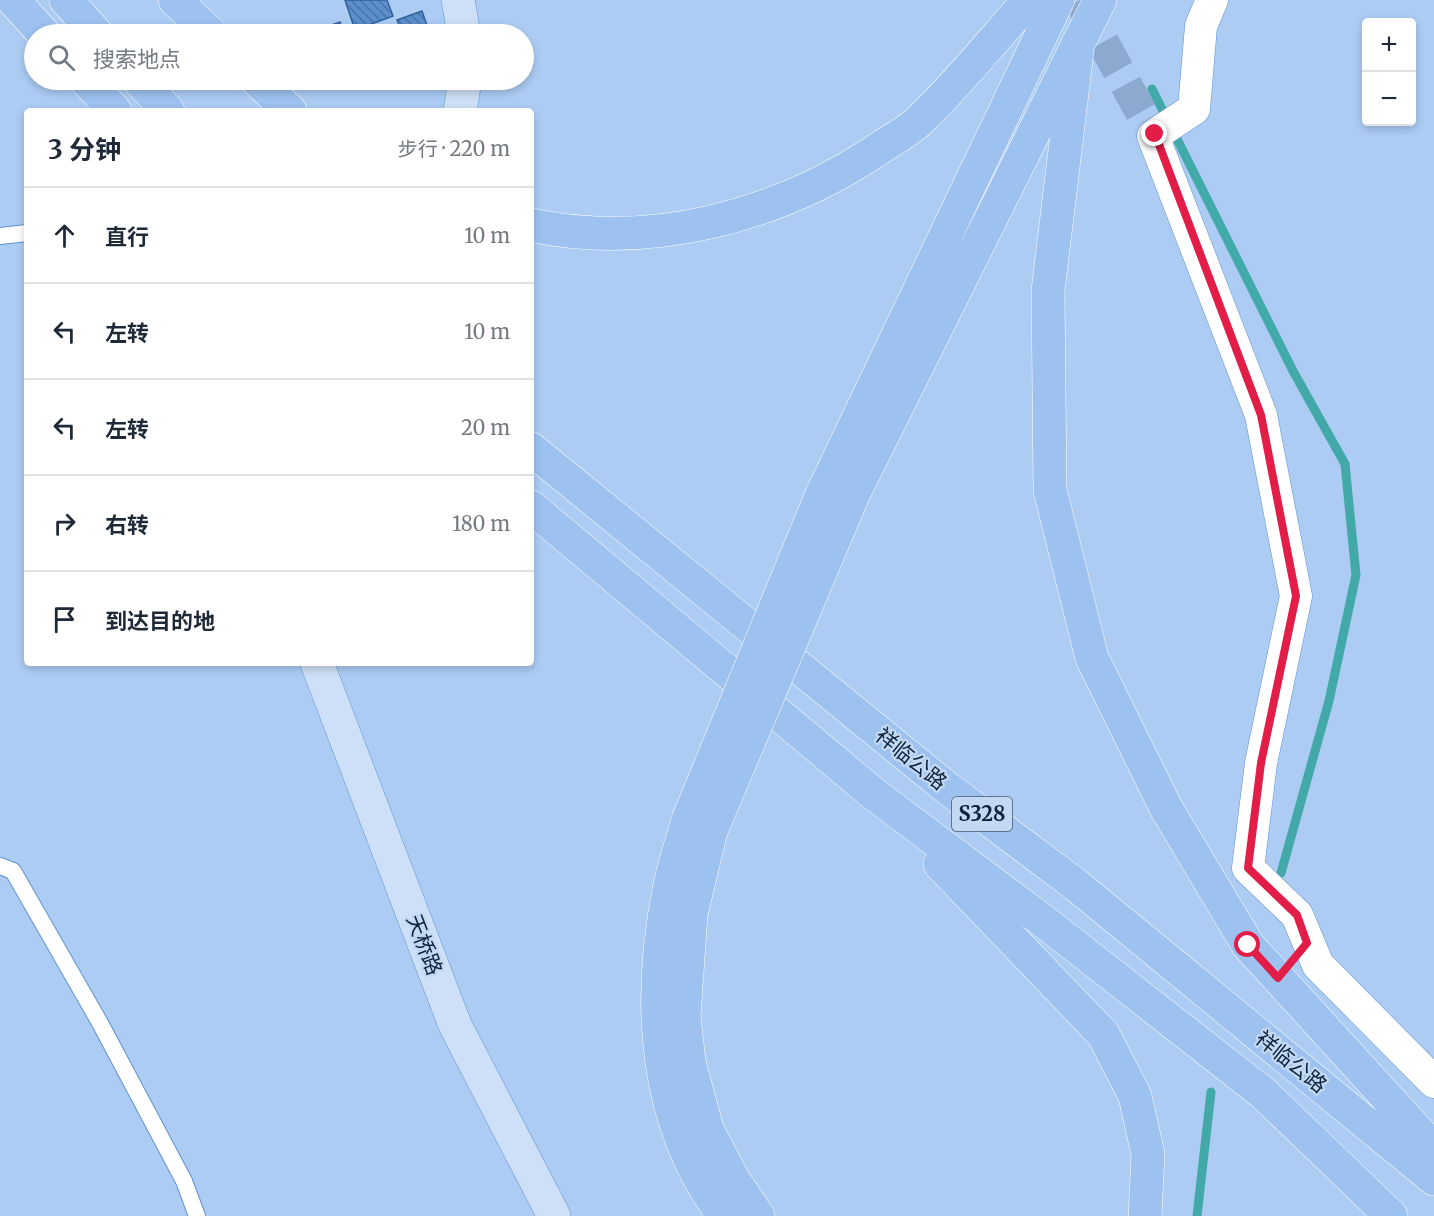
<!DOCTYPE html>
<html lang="zh">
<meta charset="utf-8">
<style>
body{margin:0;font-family:Merriweather,"Noto Sans SC",serif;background:#f2f2f3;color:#1f2937}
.controls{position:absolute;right:18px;top:18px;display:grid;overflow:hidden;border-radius:6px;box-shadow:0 3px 9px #0003}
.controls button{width:54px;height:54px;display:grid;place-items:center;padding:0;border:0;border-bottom:2px solid #e0e1e3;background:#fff;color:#1f2937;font:30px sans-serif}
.stop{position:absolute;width:18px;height:18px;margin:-14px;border:4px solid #e11d48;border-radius:50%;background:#fff}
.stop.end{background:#e11d48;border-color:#fff;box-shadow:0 2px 6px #0008}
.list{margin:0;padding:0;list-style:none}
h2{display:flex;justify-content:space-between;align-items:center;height:78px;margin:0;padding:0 24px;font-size:26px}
h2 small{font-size:20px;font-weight:400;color:#747a83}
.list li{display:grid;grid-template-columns:39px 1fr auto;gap:18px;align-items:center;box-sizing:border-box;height:96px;padding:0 24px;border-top:2px solid #e0e1e3}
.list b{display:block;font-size:22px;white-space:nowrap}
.list em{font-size:20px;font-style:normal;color:#747a83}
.icon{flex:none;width:33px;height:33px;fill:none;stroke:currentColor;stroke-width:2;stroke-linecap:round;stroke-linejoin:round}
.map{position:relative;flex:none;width:1434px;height:1216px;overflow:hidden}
.search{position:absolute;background:#fff;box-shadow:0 3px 9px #0003;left:24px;top:24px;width:510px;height:66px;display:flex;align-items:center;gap:15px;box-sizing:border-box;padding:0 21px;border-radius:33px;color:#747a83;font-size:22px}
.panel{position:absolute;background:#fff;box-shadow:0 3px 9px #0003;left:24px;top:108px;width:510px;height:558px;border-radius:6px}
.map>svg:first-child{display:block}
</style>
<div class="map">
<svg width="1434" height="1216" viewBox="0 0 1434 1216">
<defs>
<pattern id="building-back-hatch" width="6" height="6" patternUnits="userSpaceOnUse" patternTransform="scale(1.5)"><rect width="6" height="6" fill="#5b8ecd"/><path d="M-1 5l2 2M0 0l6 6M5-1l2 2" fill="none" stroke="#4a74a8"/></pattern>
</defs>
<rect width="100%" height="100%" fill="#acccf4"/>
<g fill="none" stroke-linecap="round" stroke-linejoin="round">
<!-- stream -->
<path stroke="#42a9a8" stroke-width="9" d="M1152 89 1293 371 1345 464 1356 575 1329 701 1281 873
M1197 1216 1211 1092"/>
</g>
<!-- building -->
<path fill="url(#building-back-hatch)" stroke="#31639e" stroke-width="1.5" d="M345 0H387L393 16 355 30Z
M422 11 430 34H403L397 20Z
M340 22 344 34H307Z"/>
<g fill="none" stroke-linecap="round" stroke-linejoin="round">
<!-- street-tunnel -->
<path stroke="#8caacf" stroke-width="32" stroke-dasharray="32 16" stroke-linecap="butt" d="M1080 0 1141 112"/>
<!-- lane casing -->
<g stroke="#5f93d2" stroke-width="18">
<path id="lane" d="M0 236 27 233
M0 866 13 871 100 1023 184 1181 197 1216"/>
</g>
<!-- street casing -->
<g stroke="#5f93d2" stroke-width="33">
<path id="street" d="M1212 0 1201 26 1194 109 1153 136 1261 415 1296 596 1261 763 1248 868 1297 915 1318 965 1434 1082"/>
</g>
<!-- secondary casing -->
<g stroke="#5f93d2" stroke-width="34">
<path id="secondary" d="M458 0 464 34
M460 111 465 80
M317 663 455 1025 554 1216"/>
</g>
<!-- primary casing -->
<g stroke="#fff" stroke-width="34">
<path id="primary" d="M13 0 44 34
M66 0 97 34
M175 0 211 34
M1078 43 1048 291 1050 490 1092 658 1166 808 1248 945 1434 1149
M86 80 115 111
M139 80 168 111
M257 80 290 111
M531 225C649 250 775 217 874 152 888 142 906 133 919 121 958 84 993 40 1029 0
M531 449 947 788 1076 885 1434 1179
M822 494 1058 0
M853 495 1100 0
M531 507 875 795 1042 920 1263 1093 1391 1216
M688 820C682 843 673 866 669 890 647 1001 653 1123 724 1216
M711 831 691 914 684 1016 689 1062 707 1129 733 1179 758 1216
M940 864 1103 1034 1135 1096 1148 1154 1145 1216"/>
</g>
<!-- lane -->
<use href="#lane" stroke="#fff" stroke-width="16"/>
<!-- street -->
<use href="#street" stroke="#fff" stroke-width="32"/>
<!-- secondary -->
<use href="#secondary" stroke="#cee0f7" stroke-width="33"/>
<!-- primary -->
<use href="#primary" stroke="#9dc2ef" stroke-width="33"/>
<!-- primary-bridge casing -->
<g stroke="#fff" stroke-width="34" stroke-linecap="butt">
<path id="primary-bridge" d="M688 820 822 494
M711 831 853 495"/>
</g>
<!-- primary-bridge -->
<use href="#primary-bridge" stroke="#9dc2ef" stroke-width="33"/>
</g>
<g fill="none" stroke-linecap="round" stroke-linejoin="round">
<!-- route -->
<path stroke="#e11d48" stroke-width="8" d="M1155 134 1261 415 1296 596 1261 763 1248 868 1297 915 1307 943 1278 978 1248 945"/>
</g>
<g text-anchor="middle" stroke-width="4.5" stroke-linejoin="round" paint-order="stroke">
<!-- shield labels -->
<rect fill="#c3d8f3" stroke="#445972" stroke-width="1.5" x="952" y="797" width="60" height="34" rx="4.5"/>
<g font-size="20" font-weight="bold" fill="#0d223b">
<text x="982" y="821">S328</text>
</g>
<!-- street labels -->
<g font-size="21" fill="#0d223b" stroke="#c3d8f3">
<text transform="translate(911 759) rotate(39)" y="7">祥临公路</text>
<text transform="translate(424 945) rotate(69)" y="7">天桥路</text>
<text transform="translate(1291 1062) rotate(39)" y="7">祥临公路</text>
</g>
</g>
</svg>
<div class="controls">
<button>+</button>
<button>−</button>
</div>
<div class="stop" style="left:1248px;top:945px"></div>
<div class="stop end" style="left:1155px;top:134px"></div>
<div class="search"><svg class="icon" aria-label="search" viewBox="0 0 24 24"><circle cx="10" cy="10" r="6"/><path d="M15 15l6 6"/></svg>搜索地点</div>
<section class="panel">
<h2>3 分钟<small>步行 · 220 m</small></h2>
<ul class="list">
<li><svg class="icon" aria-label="ahead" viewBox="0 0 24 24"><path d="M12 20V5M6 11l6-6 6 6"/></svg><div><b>直行</b></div><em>10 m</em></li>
<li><svg class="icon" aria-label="left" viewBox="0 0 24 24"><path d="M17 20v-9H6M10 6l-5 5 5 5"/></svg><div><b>左转</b></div><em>10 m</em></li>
<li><svg class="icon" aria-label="left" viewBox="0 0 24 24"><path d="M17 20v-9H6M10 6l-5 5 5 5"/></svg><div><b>左转</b></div><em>20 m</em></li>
<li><svg class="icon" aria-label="right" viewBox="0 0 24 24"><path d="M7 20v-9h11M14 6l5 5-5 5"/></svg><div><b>右转</b></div><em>180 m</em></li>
<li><svg class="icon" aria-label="arrive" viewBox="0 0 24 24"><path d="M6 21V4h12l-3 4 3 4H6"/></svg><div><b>到达目的地</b></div></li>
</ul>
</section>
</div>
